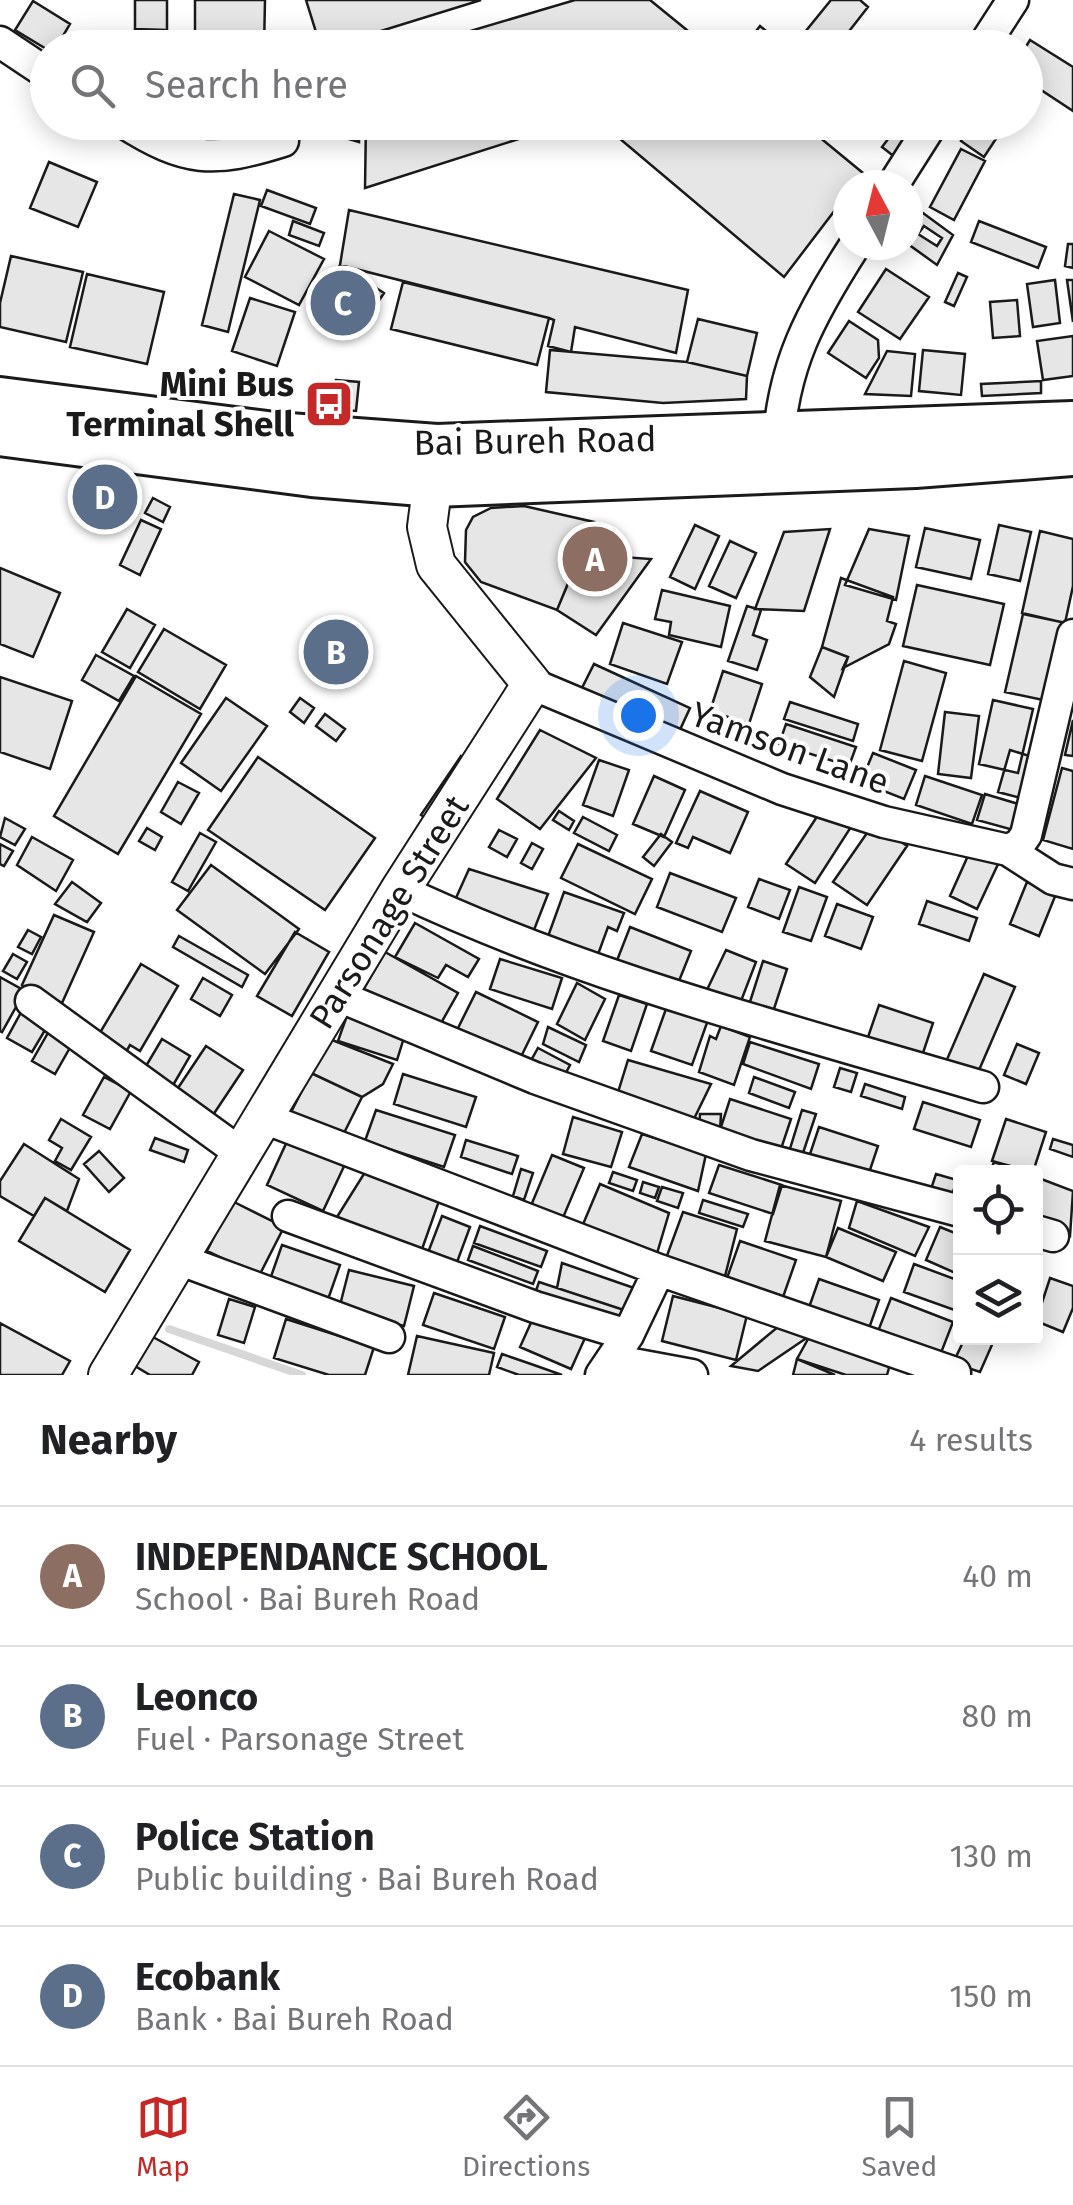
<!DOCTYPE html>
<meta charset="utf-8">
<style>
body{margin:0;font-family:"Fira Sans",sans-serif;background:#f2f2f2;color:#202124}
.controls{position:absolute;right:30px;bottom:30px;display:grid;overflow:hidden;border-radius:10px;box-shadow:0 5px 25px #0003}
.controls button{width:90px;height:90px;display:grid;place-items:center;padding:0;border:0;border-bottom:2px solid #e0e0e0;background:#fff;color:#202124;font:50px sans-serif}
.compass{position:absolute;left:833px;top:170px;width:90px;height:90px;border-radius:50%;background:#fff;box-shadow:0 5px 25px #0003;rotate:353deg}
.you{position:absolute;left:638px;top:715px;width:35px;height:35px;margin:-25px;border:8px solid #fff;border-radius:50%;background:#1a73e8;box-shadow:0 0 0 15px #1a73e833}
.badge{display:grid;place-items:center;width:65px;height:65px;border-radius:50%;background:#c62828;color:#fff;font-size:32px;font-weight:700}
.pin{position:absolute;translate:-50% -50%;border:5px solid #fff;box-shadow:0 2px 10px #0006}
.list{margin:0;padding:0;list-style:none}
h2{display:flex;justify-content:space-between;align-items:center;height:130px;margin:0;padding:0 40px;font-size:42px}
h2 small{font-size:32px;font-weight:400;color:#757577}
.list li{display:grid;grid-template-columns:65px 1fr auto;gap:30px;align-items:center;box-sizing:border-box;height:140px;padding:0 40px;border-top:2px solid #e0e0e0}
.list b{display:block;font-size:38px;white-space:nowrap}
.list p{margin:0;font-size:32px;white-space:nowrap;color:#757577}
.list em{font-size:32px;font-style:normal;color:#757577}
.icon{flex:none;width:55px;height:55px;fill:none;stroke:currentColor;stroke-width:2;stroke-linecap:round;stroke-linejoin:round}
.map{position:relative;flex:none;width:1073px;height:1375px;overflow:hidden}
.search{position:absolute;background:#fff;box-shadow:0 5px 25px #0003;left:30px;right:30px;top:30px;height:110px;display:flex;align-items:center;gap:25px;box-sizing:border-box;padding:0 35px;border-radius:55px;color:#757577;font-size:38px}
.sheet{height:690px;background:#fff}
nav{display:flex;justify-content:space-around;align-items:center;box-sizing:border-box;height:140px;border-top:2px solid #e0e0e0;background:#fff;font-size:28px;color:#757577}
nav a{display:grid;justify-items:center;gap:5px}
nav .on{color:#c62828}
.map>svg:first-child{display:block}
</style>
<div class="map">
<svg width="1073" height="1375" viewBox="0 0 1073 1375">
<rect width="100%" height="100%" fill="#fff"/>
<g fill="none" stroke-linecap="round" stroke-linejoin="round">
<!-- stream -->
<path stroke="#d7d7d7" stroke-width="8" d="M169 1329 302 1375"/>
</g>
<!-- building -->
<path fill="#e6e6e6" stroke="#1a1a1a" stroke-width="2.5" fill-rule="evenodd" d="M135 0H167V30L135 29Z
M195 0H265L264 48H195Z
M306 0H481L326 48H321Z
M575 0H650L709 48H413Z
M831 0H860L868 7 836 48H792Z
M33 1 70 24 56 48 48 50 15 30Z
M760 26 787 48H743Z
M1030 40 1073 67V111L1026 80 1025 48Z
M300 122H359V142L305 126Z
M366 122H572L365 188Z
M600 122H801L863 173 854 185H848V193L784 277Z
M901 122H919L896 158 882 147Z
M974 122H1007L984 157 961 141Z
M961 149 985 161 954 220 930 207Z
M49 162 97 182 78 227 30 208Z
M267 190 316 208 310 224 261 206Z
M234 194 260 200 228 332 202 325Z
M349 210 688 290 676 353 575 327 571 352 548 346 554 320 549 318 340 265Z
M923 213 953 235 937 265 908 244V232ZM924 226 942 238 937 246 918 234Z
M293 221 324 233 319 246 289 235Z
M979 221 1046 247 1038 268 971 242Z
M269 231 324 259 299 305 245 277Z
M1068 244H1073V268L1065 266Z
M11 256 83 272 66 342 0 327V303Z
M340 265 384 293 359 330 316 302Z
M886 269 929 297 900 339 858 312Z
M958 273 967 277 954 306 945 302Z
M87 274 164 292 147 364 70 347Z
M1055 280 1060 323 1033 327 1027 284Z
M1067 280H1073V322Z
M403 282 549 318 537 365 391 329Z
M250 298 295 312 277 366 232 351Z
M1017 300 1020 336 993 338 990 302Z
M698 319 757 333 747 376 687 362Z
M849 321 878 340 879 358 866 378 828 353Z
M1073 336V376L1043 380 1037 341Z
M550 350 687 362 747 376 746 399 663 403 546 392Z
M923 350 965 354 961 395 919 391Z
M887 351 915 354 911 396 865 394Z
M336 380 359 382 356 411 334 409Z
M1041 381V393L982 396 981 384Z
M153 498 170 507 163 522 145 513Z
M524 506 594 522 557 610 481 582 465 562 466 530 473 517 491 508Z
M141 520 161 529 140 575 120 565Z
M695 525 719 536 695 589 670 577Z
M999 525 1031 532 1020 581 988 574Z
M925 528 980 540 971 579 916 567Z
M830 529 804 611 755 609 784 532Z
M869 529 909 536 896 600 845 585Z
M1040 531 1073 539V586L1065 623 1022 613Z
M730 541 756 553 736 598 709 586Z
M580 554 651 559 596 635 557 610Z
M0 568 60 593 33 657 0 644Z
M841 578 893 597 887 621 896 624 889 644 843 668 848 657 822 647Z
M917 585 1004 604 990 665 903 646Z
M662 590 730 606 721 647 669 635 671 622 655 619Z
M747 606 761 610 753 635 767 640 757 670 728 661Z
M127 609 155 625 130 668 102 652Z
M1023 614 1066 623 1048 701 1005 692Z
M623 623 682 642 667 684 610 664Z
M164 629 226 665 200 709 138 672Z
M822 647 848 657 834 697 810 677Z
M96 655 134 676 119 701 82 680Z
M904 661 946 673 922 761 880 750Z
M594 664 690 708 678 734 581 690Z
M723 671 762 684 749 724 710 711Z
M136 676 201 714 118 854 54 816Z
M0 677 72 701 50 769 0 752Z
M226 698 267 726 221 791 181 763Z
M300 698 314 708 304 723 290 712Z
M993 700 1033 709 1018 773 979 764Z
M790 702 858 724 853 741 784 719Z
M945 712 979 716 971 778 938 774Z
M325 714 345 729 336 741 316 726Z
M1073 720V756L1065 755Z
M786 724 856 747 849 766 779 744Z
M540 730 596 758 540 829 497 799Z
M1010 750 1033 757 1021 798 998 792Z
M873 753 916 770 904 799 861 782Z
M461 756 477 767 439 827 421 815Z
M258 757 375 838 325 910 208 830Z
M599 760 629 770 613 816 583 805Z
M1062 768 1073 771V849L1043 840Z
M654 776 685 790 664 837 633 824Z
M925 776 982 795 972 824 916 805Z
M178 782 199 793 181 824 161 812Z
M700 791 748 812 730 853 693 837 688 848 676 843Z
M985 794 1025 806 1017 831 977 820Z
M822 809 851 827 815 883 786 864Z
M559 811 574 821 569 830 553 820Z
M583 817 617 835 609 851 574 833Z
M5 818 25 829 15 845 0 837Z
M874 823 907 846 867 905 833 882Z
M147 828 162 837 155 850 139 841Z
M499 830 517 839 507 857 489 847Z
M200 833 216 842 188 891 172 882Z
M661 834 672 842 654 866 643 857Z
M32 837 73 860 56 891 17 865Z
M532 843 543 849 532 869 521 863Z
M0 844 13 851 4 866 0 864Z
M578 844 652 879 635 914 561 878Z
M971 849 999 862 977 909 950 896Z
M211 865 299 929 265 974 177 910Z
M469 869 548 894 532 935 451 909Z
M670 873 736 898 722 932 657 907Z
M759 879 790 890 779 919 748 907Z
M72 882 101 903 87 922 55 904Z
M1027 882 1056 894 1039 936 1010 924Z
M799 887 827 897 811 941 783 932Z
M564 892 624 913 617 931 608 927 596 960 546 942Z
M927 901 977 918 969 941 919 924Z
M837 904 873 917 861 949 825 936Z
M54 915 94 932 62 1003 22 985Z
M415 923 479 959 468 977 446 965 438 978 395 957Z
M630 927 691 951 677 986 616 963Z
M28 930 41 937 32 954 18 947Z
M295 932 329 952 292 1016 257 996Z
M179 936 248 975 242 987 173 947Z
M726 950 756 962 741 1001 705 994Z
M385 952 458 993 436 1032 363 990Z
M13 954 27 962 17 979 3 971Z
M500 959 562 978 552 1009 490 989Z
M763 961 787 969 772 1015 748 1008Z
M141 964 178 986 140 1051 130 1045 123 1057 95 1041Z
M984 974 1015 987 976 1077 945 1064Z
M0 977 25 991 2 1032 0 1031Z
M203 978 232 995 220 1016 191 999Z
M577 983 605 999 585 1040 557 1024Z
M476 992 538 1022 516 1067 452 1040Z
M619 995 647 1004 631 1051 603 1041Z
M25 1005 51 1020 32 1052 7 1038Z
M879 1005 933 1023 922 1056 868 1037Z
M667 1006 708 1020 692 1065 651 1051Z
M349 1010 407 1028 397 1060 338 1041Z
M53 1024 76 1037 55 1074 32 1061Z
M721 1026 750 1037 734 1085 699 1072 710 1036 716 1039Z
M548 1027 586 1045 579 1062 543 1044Z
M327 1038 393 1064 383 1084 362 1097 311 1073Z
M162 1039 190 1056 172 1087 143 1071Z
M750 1042 819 1064 811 1089 743 1064Z
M1017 1044 1039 1053 1026 1084 1004 1075Z
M206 1046 243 1070 211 1118 174 1094Z
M538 1048 570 1065 561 1082 528 1066Z
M628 1060 711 1084 690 1127 615 1102Z
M840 1068 857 1073 851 1092 834 1087Z
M311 1073 362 1097 338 1145 285 1124Z
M403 1074 476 1097 466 1127 394 1104Z
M104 1077 131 1091 110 1129 83 1115Z
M754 1077 795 1092 789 1108 749 1093Z
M865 1084 905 1097 902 1109 861 1096Z
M730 1099 791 1119 781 1149 720 1130Z
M923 1102 980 1120 971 1147 914 1129Z
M376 1110 455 1135 444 1167 365 1141Z
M802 1110 816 1114 802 1156 789 1152Z
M700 1114H721L720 1130 699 1129Z
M573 1117 622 1132 611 1167 563 1154Z
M61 1119 91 1137 71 1170 55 1161 62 1148 49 1140Z
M1006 1119 1046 1132 1033 1172 992 1161Z
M819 1127 878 1146 867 1179 808 1160Z
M642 1134 706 1154 698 1191 629 1167Z
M290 1135 347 1160 323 1211 267 1185Z
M155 1138 188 1150 184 1162 150 1150Z
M1053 1139 1073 1145V1157L1050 1149Z
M466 1140 518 1156 512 1174 461 1157Z
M24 1144 79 1179 67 1211 45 1198 34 1216 0 1196V1181Z
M99 1151 124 1178 109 1192 84 1164Z
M552 1155 584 1168 562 1220 530 1208Z
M994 1162 1023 1172H990Z
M719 1165 782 1185 773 1214 709 1193Z
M367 1169 439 1201 421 1252 337 1217Z
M521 1169 533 1173 524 1200 513 1196Z
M613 1172 637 1180 633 1191 609 1183Z
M936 1174 957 1180 950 1201 929 1195Z
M1036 1177 1073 1191 1070 1236 1036 1224Z
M643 1182 659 1187 655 1198 640 1193Z
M600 1184 669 1213 655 1260 581 1229Z
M780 1185 841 1201 826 1257 765 1241Z
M662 1187 683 1193 678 1208 657 1201Z
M45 1198 130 1250 105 1292 19 1241Z
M703 1200 748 1214 743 1227 699 1213Z
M232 1201 284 1227 259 1276 207 1251Z
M857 1201 929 1227 915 1256 849 1228Z
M683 1212 737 1229 723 1284 665 1261Z
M442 1216 470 1227 453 1273 424 1263Z
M480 1226 547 1251 541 1267 474 1243Z
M940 1227 960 1235V1275L926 1260Z
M838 1228 896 1252 883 1281 826 1257Z
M740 1241 796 1260 782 1300 726 1281Z
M282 1245 340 1265 325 1308 267 1288Z
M473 1246 538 1271 533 1284 468 1260Z
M562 1263 634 1288 633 1313 557 1288Z
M914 1264 960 1281V1312L904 1292Z
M349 1270 414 1286 404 1326 339 1309Z
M1050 1278 1073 1286V1308L1063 1332 1036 1321Z
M819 1279 879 1300 866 1337 806 1316Z
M539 1282 633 1313 627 1329 533 1299Z
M434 1293 505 1317 494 1349 423 1325Z
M673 1296 747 1315 736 1360 662 1341Z
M891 1298 953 1322 937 1363 875 1339Z
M229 1299 255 1307 244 1343 218 1335Z
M534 1316 585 1338 571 1369 520 1347Z
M286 1319 374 1347 365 1375H329L274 1358Z
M785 1321 808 1337 758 1371 731 1366Z
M0 1323 70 1361 62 1375H0Z
M813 1330 892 1357 887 1375H846L797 1359Z
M151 1336 199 1362 192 1375H150L135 1366Z
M417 1336 494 1353 489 1375H408Z
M965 1338H995L980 1372 953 1363Z
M502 1354 531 1364 562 1375H519L497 1367Z
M797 1359 835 1375H793Z"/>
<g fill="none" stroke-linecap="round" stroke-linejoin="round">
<!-- minor casing -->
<g stroke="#1a1a1a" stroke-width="35">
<path id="minor" d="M0 42 48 74
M982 48 1013 0
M123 122C186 162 213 163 283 141
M893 185 933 122
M778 449C782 365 811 314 855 245
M532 684 782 789 884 822 1008 850 1019 845 1026 835 1073 635
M1008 850 1053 879 1073 884
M400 890C586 978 787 1029 983 1087
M336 995 535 1078 751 1155 960 1211
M31 1001 242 1154
M264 1118 659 1270 955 1373
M288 1216 535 1307 628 1335
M1036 1231 1053 1236
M178 1259 389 1337
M611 1360 692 1375
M601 1375 628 1335 659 1270"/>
</g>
<!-- major casing -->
<g stroke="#1a1a1a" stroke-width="42">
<path id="major" d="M108 1375 400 890 532 684 436 565 427 527 436 458"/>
</g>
<!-- highway casing -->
<g stroke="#1a1a1a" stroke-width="48">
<path id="highway" d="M0 399 275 434 437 446 1073 423
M0 434 312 475 434 485 915 466 1073 454"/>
</g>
<!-- minor -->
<use href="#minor" stroke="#fff" stroke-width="30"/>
<!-- major -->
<use href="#major" stroke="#fff" stroke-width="38"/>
<!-- highway -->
<use href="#highway" stroke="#fff" stroke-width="42"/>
</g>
<!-- icons -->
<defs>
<g id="bus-square" transform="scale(2.5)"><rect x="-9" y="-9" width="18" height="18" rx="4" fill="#c62828" stroke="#fff"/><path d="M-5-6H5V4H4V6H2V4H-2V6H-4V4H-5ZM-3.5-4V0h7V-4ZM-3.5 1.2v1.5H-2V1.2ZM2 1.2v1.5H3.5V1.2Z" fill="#fff"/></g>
</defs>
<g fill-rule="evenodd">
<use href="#bus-square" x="329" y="404"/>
</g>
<g text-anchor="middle" stroke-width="8" stroke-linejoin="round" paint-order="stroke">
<!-- poi labels -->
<g font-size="35" font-weight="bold" fill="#1a1a1a" stroke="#fff" text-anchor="end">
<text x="294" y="396">Mini Bus<tspan x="294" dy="40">Terminal Shell</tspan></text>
</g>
<!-- street labels -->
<g font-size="35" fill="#1a1a1a" stroke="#fff">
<text transform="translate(535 441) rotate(-1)" y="12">Bai Bureh Road</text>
<text transform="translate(790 748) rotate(20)" y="12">Yamson Lane</text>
<text transform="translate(389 912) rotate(-58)" y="12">Parsonage Street</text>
</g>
</g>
</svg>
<div class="controls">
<button><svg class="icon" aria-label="locate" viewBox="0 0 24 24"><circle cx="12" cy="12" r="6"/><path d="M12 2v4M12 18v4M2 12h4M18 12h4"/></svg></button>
<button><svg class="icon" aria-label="layers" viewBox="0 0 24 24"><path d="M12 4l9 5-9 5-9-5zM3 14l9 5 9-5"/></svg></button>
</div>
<svg class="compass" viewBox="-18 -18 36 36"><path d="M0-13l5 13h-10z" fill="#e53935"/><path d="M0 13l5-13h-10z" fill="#757577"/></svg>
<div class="you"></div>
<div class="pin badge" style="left:595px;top:559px;background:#8d6e63">A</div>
<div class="pin badge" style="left:336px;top:652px;background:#5c6f8a">B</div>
<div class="pin badge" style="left:343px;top:303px;background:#5c6f8a">C</div>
<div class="pin badge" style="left:105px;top:497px;background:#5c6f8a">D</div>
<div class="search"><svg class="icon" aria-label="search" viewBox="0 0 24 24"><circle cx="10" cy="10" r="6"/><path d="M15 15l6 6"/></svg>Search here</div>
</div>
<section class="sheet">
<h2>Nearby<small>4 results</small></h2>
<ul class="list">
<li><span class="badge" style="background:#8d6e63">A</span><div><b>INDEPENDANCE SCHOOL</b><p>School · Bai Bureh Road</p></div><em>40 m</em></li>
<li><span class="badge" style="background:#5c6f8a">B</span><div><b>Leonco</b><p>Fuel · Parsonage Street</p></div><em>80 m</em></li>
<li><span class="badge" style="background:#5c6f8a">C</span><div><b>Police Station</b><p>Public building · Bai Bureh Road</p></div><em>130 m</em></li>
<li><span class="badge" style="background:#5c6f8a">D</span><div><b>Ecobank</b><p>Bank · Bai Bureh Road</p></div><em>150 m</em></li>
</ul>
</section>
<nav>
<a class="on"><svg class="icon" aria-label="map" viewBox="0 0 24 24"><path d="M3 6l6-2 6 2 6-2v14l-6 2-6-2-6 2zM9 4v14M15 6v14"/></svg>Map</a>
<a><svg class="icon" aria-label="directions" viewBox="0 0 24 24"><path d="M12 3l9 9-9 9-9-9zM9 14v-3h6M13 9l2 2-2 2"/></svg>Directions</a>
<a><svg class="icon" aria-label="saved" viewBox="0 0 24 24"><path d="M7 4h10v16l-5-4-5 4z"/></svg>Saved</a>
</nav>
